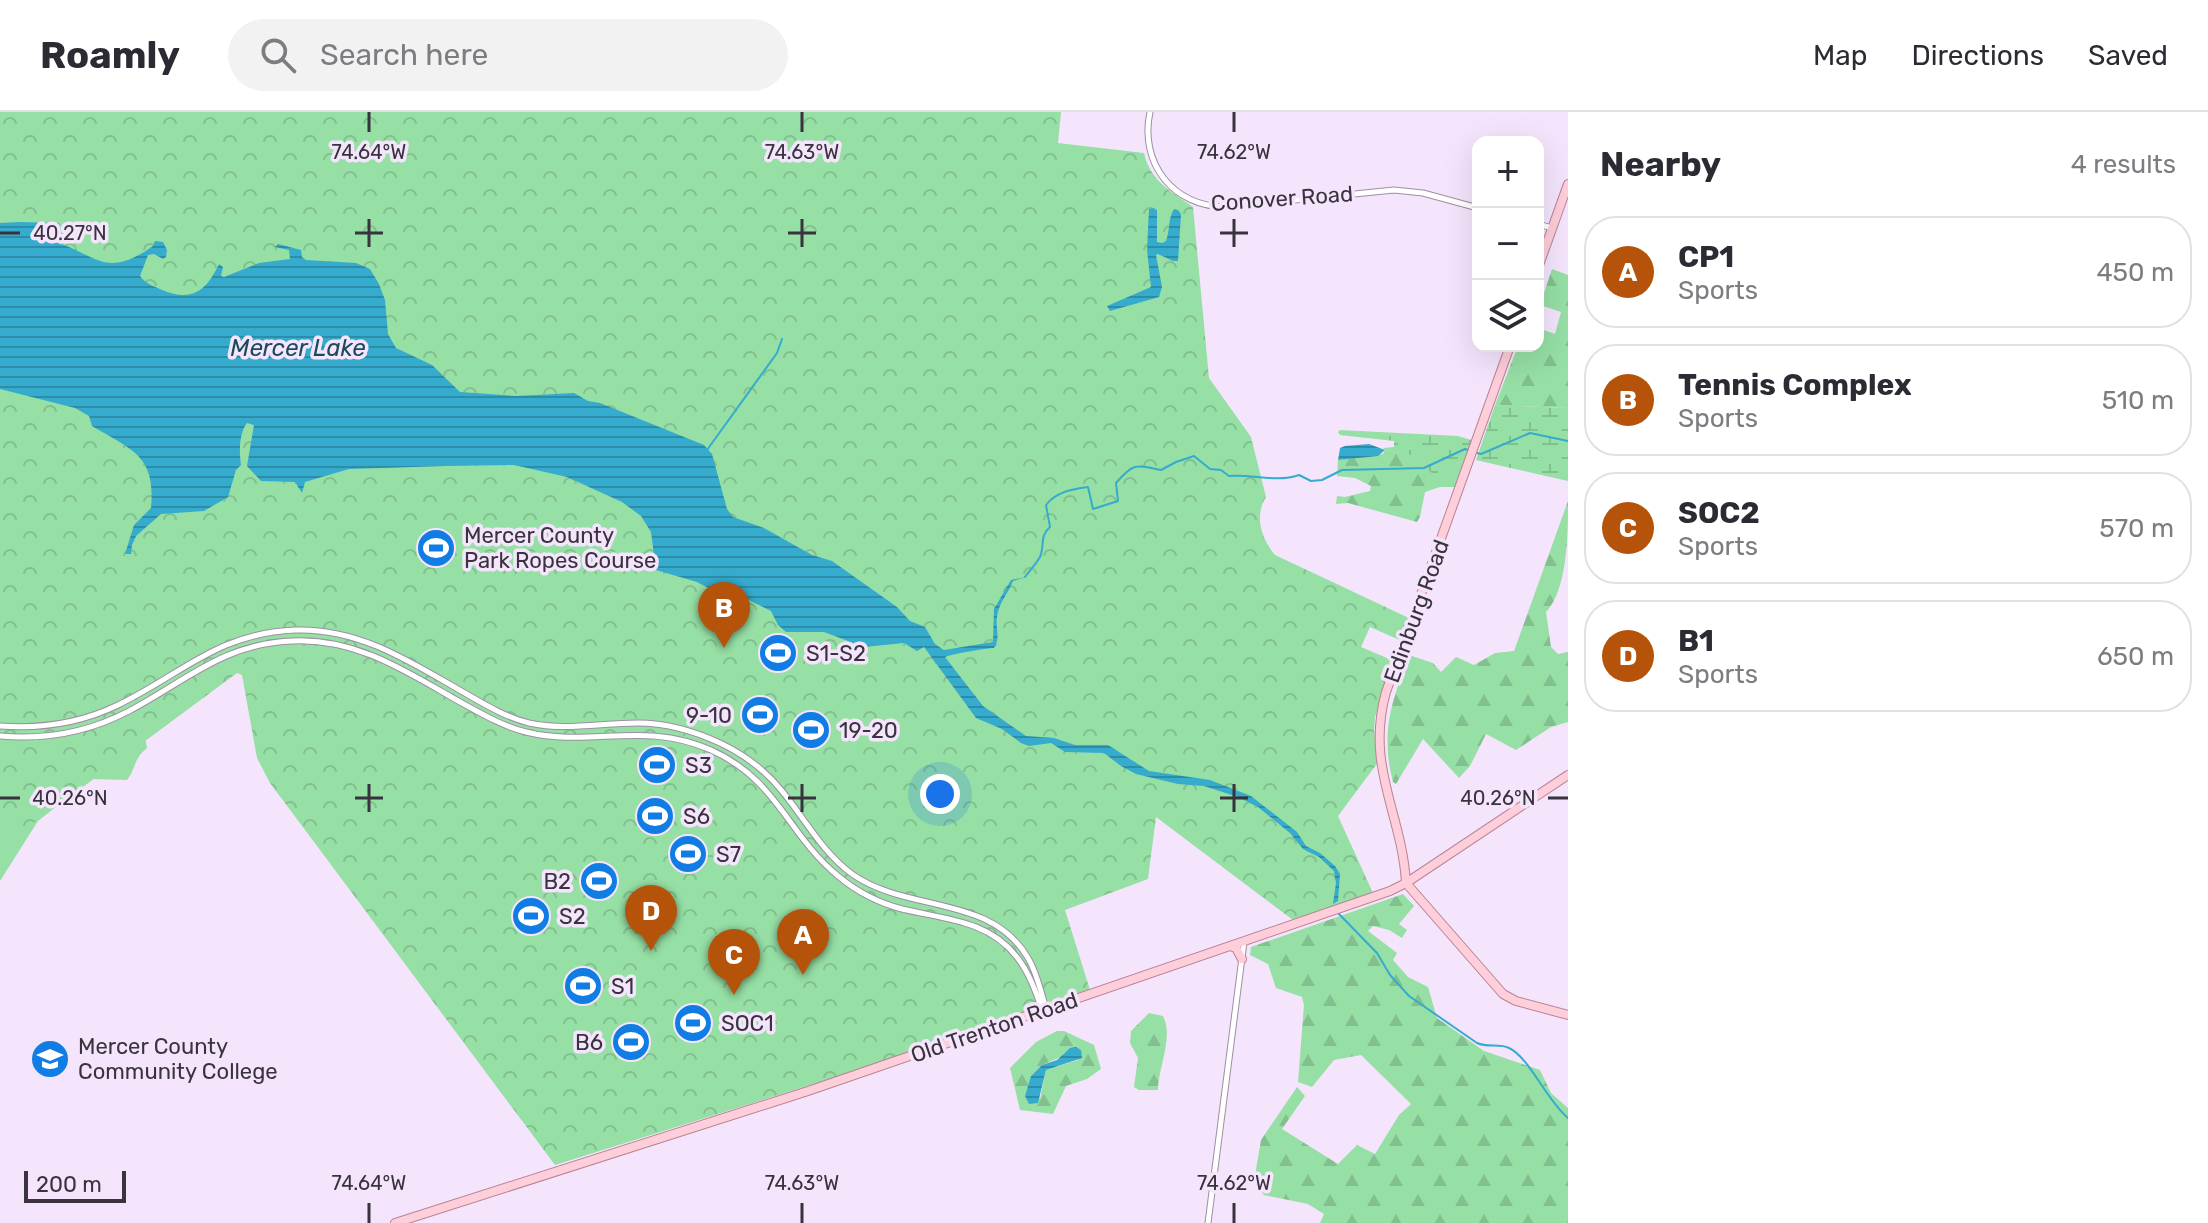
<!DOCTYPE html>
<meta charset="utf-8">
<style>
body{margin:0;font-family:Rubik,sans-serif;background:#f2f2f3;color:#2b2b33}
.controls{position:absolute;right:24px;top:24px;display:grid;overflow:hidden;border-radius:16px;box-shadow:0 8px 32px #0002}
.controls button{width:72px;height:72px;display:grid;place-items:center;padding:0;border:0;border-bottom:2px solid #e1e1e2;background:#fff;color:#2b2b33;font:40px sans-serif}
.scale{position:absolute;left:24px;bottom:20px;width:102px;box-sizing:border-box;padding-left:8px;border:4px solid #39333d;border-top:0;font-size:22px;line-height:28px;white-space:nowrap;color:#39333d;-webkit-text-stroke:6px #f4e5fd;paint-order:stroke}
.you{position:absolute;left:940px;top:682px;width:28px;height:28px;margin:-20px;border:6px solid #fff;border-radius:50%;background:#1a73e8;box-shadow:0 0 0 12px #1a73e833}
.badge{display:grid;place-items:center;width:52px;height:52px;border-radius:50%;background:#b45309;color:#fff;font-size:26px;font-weight:700}
.pin{position:absolute;translate:-50% -66px;filter:drop-shadow(0 2px 4px #0008)}
.pin::after{content:'';position:absolute;top:42px;width:28px;height:24px;background:inherit;clip-path:polygon(0 0,100% 0,50% 100%)}
.list{margin:0;padding:0;list-style:none}
h2{display:flex;justify-content:space-between;align-items:center;height:104px;margin:0;padding:0 32px;font-size:34px}
h2 small{font-size:26px;font-weight:400;color:#7c7c81}
.list li{display:grid;grid-template-columns:52px 1fr auto;gap:24px;align-items:center;box-sizing:border-box;height:112px;margin:0 16px 16px;padding:0 16px;border:2px solid #e1e1e2;border-radius:32px}
.list b{display:block;font-size:30px;white-space:nowrap}
.list p{margin:0;font-size:26px;white-space:nowrap;color:#7c7c81}
.list em{font-size:26px;font-style:normal;color:#7c7c81}
.icon{flex:none;width:44px;height:44px;fill:none;stroke:currentColor;stroke-width:2;stroke-linecap:round;stroke-linejoin:round}
.map{position:relative;flex:none;width:1568px;height:1111px;overflow:hidden}
header{display:flex;align-items:center;gap:48px;box-sizing:border-box;height:112px;padding:0 40px;background:#fff;border-bottom:2px solid #e1e1e2}
header strong{font-size:38px}
nav{display:flex;gap:44px;margin-inline-start:auto;font-size:28px}
.search{width:560px;height:72px;background:#f2f2f3;display:flex;align-items:center;gap:20px;box-sizing:border-box;padding:0 28px;border-radius:44px;color:#7c7c81;font-size:30px}
main{display:flex}
aside{flex:1;background:#fff}
.map>svg:first-child{display:block}
</style>
<header>
<strong>Roamly</strong>
<div class="search"><svg class="icon" aria-label="search" viewBox="0 0 24 24"><circle cx="10" cy="10" r="6"/><path d="M15 15l6 6"/></svg>Search here</div>
<nav><a>Map</a><a>Directions</a><a>Saved</a></nav>
</header>
<main>
<div class="map">
<svg width="1568" height="1111" viewBox="0 0 1568 1111">
<defs>
<pattern id="forest-firs" width="22" height="20" patternUnits="userSpaceOnUse" patternTransform="scale(2)"><rect width="22" height="20" fill="#96dfa5"/><path d="M5 1l3.5 6h-7zM16 11l3.5 6h-7z" fill="#82c08f"/></pattern>
<pattern id="wetland-marsh" width="20" height="14" patternUnits="userSpaceOnUse" patternTransform="scale(2)"><rect width="20" height="14" fill="#96dfa5"/><path d="M1 5h8M5 5V1M11 12h8M15 12V8" fill="none" stroke="#82c08f"/></pattern>
<pattern id="park-crowns" width="20" height="18" patternUnits="userSpaceOnUse" patternTransform="scale(2)"><rect width="20" height="18" fill="#96dfa5"/><path d="M2 6a3 3 0 1 1 6 0M12 15a3 3 0 1 1 6 0" fill="none" stroke="#82c08f"/></pattern>
<pattern id="water-rules" width="6" height="5" patternUnits="userSpaceOnUse" patternTransform="scale(2)"><rect width="6" height="5" fill="#35abce"/><path d="M0 2.5h6" fill="none" stroke="#2e8ca8"/></pattern>
</defs>
<rect width="100%" height="100%" fill="#f4e5fd"/>
<!-- grass -->
<path fill="#96dfa5" d="M143 611 147 636C133 647 137 655 127 668L90 667 38 709 0 769V637Z"/>
<!-- forest -->
<path fill="url(#forest-firs)" fill-rule="evenodd" d="M1552 157 1568 163V296L1495 293 1518 234H1538V216L1555 222 1561 200 1540 193Z
M1385 338 1456 351 1465 349 1457 375H1440L1425 380 1420 405 1417 410 1348 391 1336 392 1337 384 1345 385 1370 379 1371 374 1355 366 1337 364 1338 348 1383 342Z
M1568 389C1568 420 1568 477 1546 500L1551 535 1558 542 1568 540V610L1551 615 1516 638 1486 622 1470 654 1459 666 1423 627 1396 672 1393 670C1380 619 1392 590 1409 543L1433 551 1441 560 1456 545 1474 553 1495 541 1514 539Z
M1403 782 1414 794 1399 812 1407 818 1402 826 1389 818 1373 814 1368 819 1397 841 1393 848 1408 865 1428 875 1437 906 1484 939 1540 958 1551 981 1568 996V1111H1320L1324 1102 1308 1092 1264 1083 1257 1075 1256 1057 1261 1028 1297 975 1305 984 1282 1017 1338 1052 1357 1033 1375 1042 1399 1003 1411 992 1361 943 1334 948 1312 975 1298 970 1304 893 1302 885 1276 876 1268 852 1250 843 1251 835Z
M1149 901 1163 904C1174 925 1158 956 1158 978H1139L1134 975 1138 946 1130 931 1131 919Z
M1057 919H1064L1094 933 1101 957 1087 967 1066 974 1053 1002 1020 998 1010 956 1036 930ZM1065 940 1078 948 1046 958 1040 987 1031 964 1042 953 1061 945Z"/>
<!-- wetland -->
<path fill="url(#wetland-marsh)" d="M1495 293 1568 296V369L1476 348Z
M1340 318 1458 324 1471 328 1465 349 1456 351 1451 359 1434 362 1425 357 1421 345 1385 338 1383 336 1394 335V329L1340 323 1338 320Z"/>
<!-- park -->
<path fill="url(#park-crowns)" d="M0 0H1061L1058 31 1144 41C1150 69 1171 79 1193 95L1209 266 1251 325 1266 385C1254 404 1261 426 1275 443L1409 506 1402 529 1370 515 1361 535 1394 549 1375 605 1374 619 1379 649 1338 704 1373 781 1293 808 1156 705 1148 767 1065 798 1090 878 858 958 555 1053 270 671 257 646 242 563 237 561 37 709 0 727Z"/>
<!-- water -->
<path fill="url(#water-rules)" d="M1153 96 1157 98V130L1162 131 1166 129C1170 119 1168 106 1174 97L1178 98 1181 102 1178 149H1173L1158 142 1156 143 1162 175 1159 185 1110 199 1107 194 1151 175 1147 138 1149 97Z
M20 110 59 111 61 119 47 128C96 139 102 170 153 134L155 129 163 130 167 138 166 145 163 147 154 142 148 143 140 164C145 171 153 174 162 178 191 190 206 180 219 152L223 155 221 164 224 165 259 151 290 147 289 138 275 135 278 132 301 138 302 145 306 148 356 151 370 157 379 172 385 188 388 222 396 236 432 253 460 280 516 284 574 281 588 289 600 291 704 333 712 342 727 397 733 405 764 416 812 443 832 449 897 495 910 509 925 515 935 532 944 538 993 530 994 497 1011 468 1026 465 1013 469C1009 480 998 492 997 505 995 516 1001 525 994 536 987 536 952 542 945 545L983 594 1026 624 1054 626 1075 633H1108L1149 659 1210 668 1251 684 1297 720 1306 734 1320 741 1335 754 1340 762 1338 789 1333 792 1336 771 1334 759 1319 745 1303 737 1290 721 1258 695 1238 685 1204 674 1178 672 1136 662 1121 654 1104 641 1065 640 1051 631 1029 634 1021 631 1002 617 976 606 924 535 917 539 904 531 864 535 824 520H786L778 513 771 499 743 485 724 484 697 470 656 458 651 420 641 404 622 390 567 365 514 353 446 354 349 357 305 370 302 381 295 370 261 369 247 354 254 313 247 311C239 321 239 340 241 353L236 358 228 385 204 399 161 402 136 424 132 433 131 442H125L134 413 151 396C156 343 132 338 92 314L89 304 75 296 0 277V111Z
M1369 332 1385 338 1378 344 1338 348 1340 336 1345 334Z
M1076 935 1081 938 1082 946 1046 958 1038 991 1029 992 1025 984 1031 964 1042 953 1057 948 1070 936Z"/>
<g fill="none" stroke-linecap="round" stroke-linejoin="round">
<!-- stream -->
<path stroke="#35abce" stroke-width="2" d="M707 338 777 241 782 227
M1477 341 1481 342 1530 321 1568 329
M1025 465C1030 458 1036 452 1040 445 1045 433 1039 425 1050 415L1046 393C1056 380 1072 377 1088 375L1093 397 1118 389 1116 371C1134 350 1136 353 1161 358L1176 350 1194 344 1210 357 1221 358 1229 364C1253 362 1276 371 1299 363L1311 369 1322 368 1342 358 1424 356 1465 337 1471 339
M1338 801 1377 841 1390 863 1409 884 1477 931C1488 936 1499 931 1509 936 1529 945 1547 989 1568 1006"/>
<!-- minor casing -->
<g stroke="#9d8fa5" stroke-width="7">
<path id="minor" d="M1150 0C1139 51 1173 95 1226 95L1394 78 1423 81 1478 96
M1538 112 1552 116
M0 614C41 617 81 611 118 593 182 562 218 521 295 518 359 516 409 549 463 580 484 592 505 605 529 611 565 619 601 611 638 611 666 611 694 619 720 631 743 642 766 659 782 679 805 707 822 740 852 762 907 801 991 782 1028 846 1037 861 1041 880 1046 897
M0 624C44 628 89 620 129 599 186 569 224 531 293 529 357 526 407 560 460 590 482 602 502 614 526 620 591 636 643 608 711 638 778 668 787 722 838 764 856 779 879 791 902 797 943 807 988 808 1016 844 1029 860 1036 880 1042 898
M1208 1111 1244 830"/>
</g>
<!-- major casing -->
<g stroke="#b88393" stroke-width="10">
<path id="major" d="M1538 156 1568 72
M1406 771C1402 701 1365 655 1386 580L1510 234
M1406 771 1503 882 1516 889 1568 903
M1230 834 1236 836 1242 847
M395 1111 808 979 1390 779 1406 771 1568 663"/>
</g>
<!-- minor -->
<use href="#minor" stroke="#fff" stroke-width="5"/>
<!-- major -->
<use href="#major" stroke="#feceda" stroke-width="8"/>
</g>
<!-- ticks -->
<path fill="none" stroke="#39333d" stroke-width="3" d="M369 0V20M802 0V20M1234 0V20M369 107V135M802 107V135M1234 107V135M0 121H20M355 121H383M788 121H816M1220 121H1248M369 672V700M802 672V700M1234 672V700M0 686H20M355 686H383M788 686H816M1220 686H1248M1548 686H1568M369 1091V1111M802 1091V1111M1234 1091V1111"/>
<!-- icons -->
<defs>
<g id="stadium-disc" transform="scale(2)"><circle r="9.5" fill="#117de4" stroke="#f4e5fd"/><path d="M0-5a6.5 5 0 1 0 0 10a6.5 5 0 1 0 0-10ZM-3.5-1.8h7v3.6h-7Z" fill="#fff"/></g>
<g id="university-disc" transform="scale(2)"><circle r="9.5" fill="#117de4" stroke="#f4e5fd"/><path d="M0-5L7-2L0 1L-7-2ZM-4 1L0 2.5L4 1V4Q0 6-4 4Z" fill="#fff"/></g>
</defs>
<g fill-rule="evenodd">
<use href="#stadium-disc" x="436" y="436"/>
<use href="#stadium-disc" x="778" y="541"/>
<use href="#stadium-disc" x="760" y="603"/>
<use href="#stadium-disc" x="811" y="618"/>
<use href="#stadium-disc" x="657" y="653"/>
<use href="#stadium-disc" x="655" y="704"/>
<use href="#stadium-disc" x="688" y="742"/>
<use href="#stadium-disc" x="599" y="769"/>
<use href="#stadium-disc" x="531" y="804"/>
<use href="#stadium-disc" x="583" y="874"/>
<use href="#stadium-disc" x="693" y="911"/>
<use href="#stadium-disc" x="631" y="930"/>
<use href="#university-disc" x="50" y="947"/>
</g>
<g text-anchor="middle" stroke-width="7" stroke-linejoin="round" paint-order="stroke">
<!-- street labels -->
<g font-size="22" fill="#39333d" stroke="#f4e5fd">
<text transform="translate(1282 86) rotate(-4)" y="8">Conover Road</text>
<text transform="translate(1416 499) rotate(-70)" y="8">Edinburg Road</text>
<text transform="translate(994 915) rotate(-19)" y="8">Old Trenton Road</text>
</g>
<!-- poi labels -->
<g font-size="22" fill="#39333d" stroke="#f4e5fd" text-anchor="start">
<text x="464" y="431">Mercer County<tspan x="464" dy="25">Park Ropes Course</tspan></text>
<text x="806" y="549">S1-S2</text>
<text x="732" y="611" text-anchor="end">9-10</text>
<text x="839" y="626">19-20</text>
<text x="685" y="661">S3</text>
<text x="683" y="712">S6</text>
<text x="716" y="750">S7</text>
<text x="571" y="777" text-anchor="end">B2</text>
<text x="559" y="812">S2</text>
<text x="611" y="882">S1</text>
<text x="721" y="919">SOC1</text>
<text x="603" y="938" text-anchor="end">B6</text>
<text x="78" y="942">Mercer County<tspan x="78" dy="25">Community College</tspan></text>
</g>
<!-- water labels -->
<g font-size="24" font-style="italic" fill="#1a4b5a" stroke="#f4e5fd">
<text x="298" y="244">Mercer Lake</text>
</g>
</g>
<g font-size="20" text-anchor="middle" fill="#39333d" stroke="#f4e5fd" stroke-width="7" stroke-linejoin="round" paint-order="stroke">
<text x="369" y="47">74.64°W</text>
<text x="802" y="47">74.63°W</text>
<text x="1234" y="47">74.62°W</text>
<text x="70" y="128">40.27°N</text>
<text x="70" y="693">40.26°N</text>
<text x="1498" y="693">40.26°N</text>
<text x="369" y="1078">74.64°W</text>
<text x="802" y="1078">74.63°W</text>
<text x="1234" y="1078">74.62°W</text>
</g>
</svg>
<div class="controls">
<button>+</button>
<button>−</button>
<button><svg class="icon" aria-label="layers" viewBox="0 0 24 24"><path d="M12 4l9 5-9 5-9-5zM3 14l9 5 9-5"/></svg></button>
</div>
<div class="scale">200 m</div>
<div class="you"></div>
<div class="pin badge" style="left:803px;top:863px">A</div>
<div class="pin badge" style="left:724px;top:536px">B</div>
<div class="pin badge" style="left:734px;top:883px">C</div>
<div class="pin badge" style="left:651px;top:839px">D</div>
</div>
<aside>
<h2>Nearby<small>4 results</small></h2>
<ul class="list">
<li><span class="badge">A</span><div><b>CP1</b><p>Sports</p></div><em>450 m</em></li>
<li><span class="badge">B</span><div><b>Tennis Complex</b><p>Sports</p></div><em>510 m</em></li>
<li><span class="badge">C</span><div><b>SOC2</b><p>Sports</p></div><em>570 m</em></li>
<li><span class="badge">D</span><div><b>B1</b><p>Sports</p></div><em>650 m</em></li>
</ul>
</aside>
</main>
